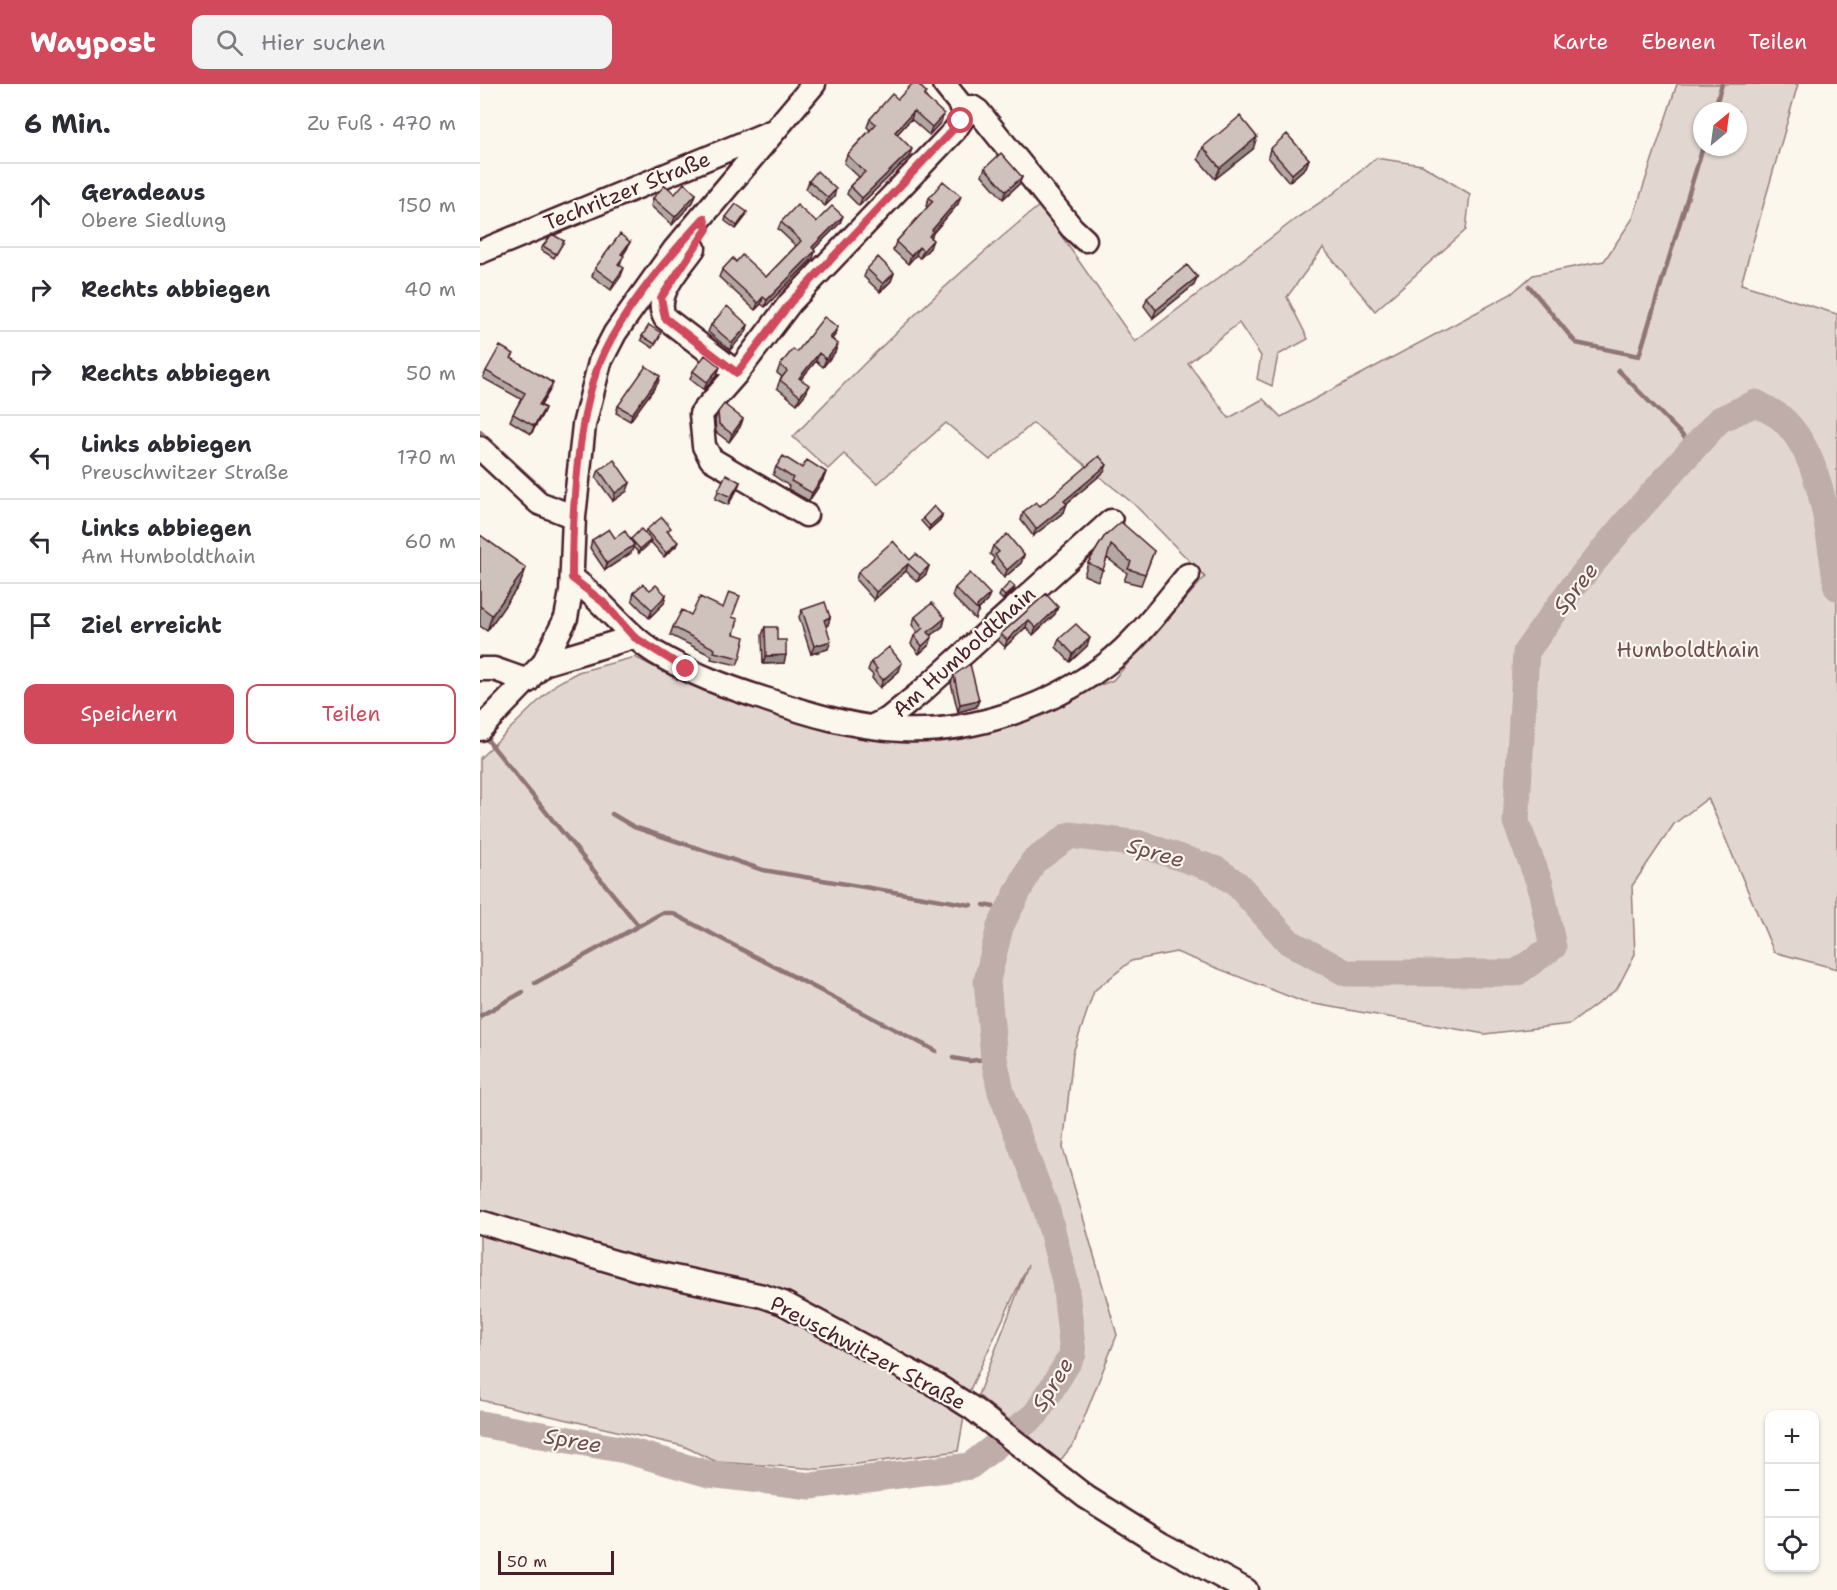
<!DOCTYPE html>
<html lang="de">
<meta charset="utf-8">
<style>
body{margin:0;font-family:"Shantell Sans",sans-serif;background:#f2f2f3;color:#2b2b33}
.controls{position:absolute;right:18px;bottom:18px;display:grid;overflow:hidden;border-radius:12px;box-shadow:0 2px 4px #0004}
.controls button{width:54px;height:54px;display:grid;place-items:center;padding:0;border:0;border-bottom:2px solid #e1e1e2;background:#fff;color:#2b2b33;font:30px sans-serif}
.compass{position:absolute;left:1213px;top:18px;width:54px;height:54px;border-radius:50%;background:#fff;box-shadow:0 2px 4px #0004;rotate:29deg}
.scale{position:absolute;left:18px;bottom:15px;width:116px;box-sizing:border-box;padding-left:6px;border:3px solid #4a1f2b;border-top:0;font-size:16px;line-height:21px;white-space:nowrap;color:#4a1f2b;-webkit-text-stroke:4px #fbf7ec;paint-order:stroke}
.stop{position:absolute;width:18px;height:18px;margin:-14px;border:4px solid #d1495b;border-radius:50%;background:#fff}
.stop.end{background:#d1495b;border-color:#fff;box-shadow:0 2px 6px #0008}
.list{margin:0;padding:0;list-style:none}
h2{display:flex;justify-content:space-between;align-items:center;height:78px;margin:0;padding:0 24px;font-size:26px}
h2 small{font-size:20px;font-weight:400;color:#7c7c81}
.list li{display:grid;grid-template-columns:39px 1fr auto;gap:18px;align-items:center;box-sizing:border-box;height:84px;padding:0 24px;border-top:2px solid #e1e1e2}
.list b{display:block;font-size:22px;white-space:nowrap}
.list p{margin:0;font-size:20px;white-space:nowrap;color:#7c7c81}
.list em{font-size:20px;font-style:normal;color:#7c7c81}
.actions{display:flex;gap:12px;padding:18px 24px}
.actions a{flex:1;padding:14px 0;border:2px solid #d1495b;border-radius:12px;text-align:center;font-size:21px;color:#d1495b}
.actions .main{background:#d1495b;color:#fff}
.icon{flex:none;width:33px;height:33px;fill:none;stroke:currentColor;stroke-width:2;stroke-linecap:round;stroke-linejoin:round}
.map{position:relative;flex:none;width:1357px;height:1506px;overflow:hidden}
header{display:flex;align-items:center;gap:36px;box-sizing:border-box;height:84px;padding:0 30px;background:#d1495b;color:#fff}
header strong{font-size:28px}
nav{display:flex;gap:33px;margin-inline-start:auto;font-size:21px}
.search{width:420px;height:54px;background:#f2f2f3;display:flex;align-items:center;gap:15px;box-sizing:border-box;padding:0 21px;border-radius:12px;color:#7c7c81;font-size:22px}
main{display:flex}
aside{flex:1;background:#fff}
.map>svg:first-child{display:block}
</style>
<header>
<strong>Waypost</strong>
<div class="search"><svg class="icon" aria-label="search" viewBox="0 0 24 24"><circle cx="10" cy="10" r="6"/><path d="M15 15l6 6"/></svg>Hier suchen</div>
<nav><a>Karte</a><a>Ebenen</a><a>Teilen</a></nav>
</header>
<main>
<aside>
<h2>6 Min.<small>Zu Fuß · 470 m</small></h2>
<ul class="list">
<li><svg class="icon" aria-label="ahead" viewBox="0 0 24 24"><path d="M12 20V5M6 11l6-6 6 6"/></svg><div><b>Geradeaus</b><p>Obere Siedlung</p></div><em>150 m</em></li>
<li><svg class="icon" aria-label="right" viewBox="0 0 24 24"><path d="M7 20v-9h11M14 6l5 5-5 5"/></svg><div><b>Rechts abbiegen</b></div><em>40 m</em></li>
<li><svg class="icon" aria-label="right" viewBox="0 0 24 24"><path d="M7 20v-9h11M14 6l5 5-5 5"/></svg><div><b>Rechts abbiegen</b></div><em>50 m</em></li>
<li><svg class="icon" aria-label="left" viewBox="0 0 24 24"><path d="M17 20v-9H6M10 6l-5 5 5 5"/></svg><div><b>Links abbiegen</b><p>Preuschwitzer Straße</p></div><em>170 m</em></li>
<li><svg class="icon" aria-label="left" viewBox="0 0 24 24"><path d="M17 20v-9H6M10 6l-5 5 5 5"/></svg><div><b>Links abbiegen</b><p>Am Humboldthain</p></div><em>60 m</em></li>
<li><svg class="icon" aria-label="arrive" viewBox="0 0 24 24"><path d="M6 21V4h12l-3 4 3 4H6"/></svg><div><b>Ziel erreicht</b></div></li>
</ul>
<div class="actions"><a class="main">Speichern</a><a>Teilen</a></div>
</aside>
<div class="map">
<svg width="1357" height="1506" viewBox="0 0 1357 1506">
<rect width="100%" height="100%" fill="#fbf7ec"/>
<filter id="ink" filterUnits="userSpaceOnUse"><feTurbulence type="fractalNoise" baseFrequency=".0167" numOctaves="2"/><feDisplacementMap in="SourceGraphic" scale="12" xChannelSelector="R" yChannelSelector="G"/><feConvolveMatrix kernelMatrix="1 2 1 2 8 2 1 2 1" color-interpolation-filters="sRGB"/></filter>
<g filter="url(#ink)">
<!-- green -->
<path fill="#e2d7d0" stroke="#967b7e" stroke-width="1.5" fill-rule="evenodd" d="M1197 0H1318L1261 200 1357 230V885L1294 868 1228 714 1194 740 1152 802 1155 870 1137 905 1090 940 1005 950 823 918 696 868 651 877 614 907 593 969 583 1064 637 1251 594 1359 580 1377 498 1311 548 1181 488 1310 478 1367 339 1385 237 1378 203 1362 0 1316V674L76 600 98 588 155 573 199 596 323 640 392 652 554 628 633 596 725 493 655 421 553 339 510 376 466 339 397 400 364 370 348 385 313 353C391 270 472 193 560 121L655 258 818 133 853 110 896 74 942 81 990 110 986 146 895 227 843 164 807 213 828 255 798 271 792 302 777 295 781 272 759 239 708 279 749 334 783 315 801 333 1031 210 1053 191 1124 177 1153 134ZM1222 27H1258V63H1222Z"/>
<g fill="none" stroke-linecap="round" stroke-linejoin="round">
<!-- stream -->
<path stroke="#907477" stroke-width="4.5" d="M1234 27 1242 0
M1049 202 1096 259 1159 272 1223 63
M1138 286 1214 363
M0 348 63 406
M5 653 158 841
M132 730 154 743 283 786 491 821
M504 821 529 826
M55 899 182 829H192L456 967
M0 932 43 908
M473 974 489 977 514 974"/>
<!-- river -->
<path stroke="#bfadaa" stroke-width="27" d="M0 1340 145 1366 229 1390 331 1402 490 1382 556 1330 593 1270 585 1197 567 1127 521 1008 514 974 507 897 520 843 553 778 590 751 660 760 737 786 758 801 809 858 866 889H1036L1073 863 1060 800 1036 738 1046 568 1091 505 1144 441 1239 336 1276 319C1284 324 1293 328 1300 333 1343 369 1349 451 1357 503"/>
<!-- minor casing -->
<g stroke="#4a1f2b" stroke-width="27">
<path id="minor" d="M464 0 484 25 492 23 498 27 592 144 605 156
M214 164C201 183 172 211 185 234L257 289
M0 168 293 47
M0 364 59 419 94 433
M326 431 231 375 224 362 221 330 257 289 310 219 475 46 485 31 484 25
M92 494C123 516 144 549 176 569 211 590 247 603 285 615 328 630 375 644 421 646 492 649 569 623 625 581 658 556 682 522 708 491
M63 580 154 553
M0 585H14L48 597
M391 643 408 635 440 609 631 437
M0 645 63 580 86 534 91 508 94 433 104 341 120 278 135 249 194 166 334 0
M0 1138 161 1186 283 1212 303 1219 459 1303 492 1324 606 1413 681 1460 766 1506"/>
</g>
<!-- minor -->
<use href="#minor" stroke="#fbf7ec" stroke-width="22"/>
</g>
<!-- wall -->
<path fill="#b2a7a2" stroke="#4a1f2b" stroke-width="1.5" d="M446 13 461 38 449 51 431 35 417 50 429 73 379 122 367 110 370 102 379 93 364 79 367 71 390 46 387 43 390 35 418 15Z
M723 63 773 65 735 95 718 75Z
M790 65 829 75 826 83 809 98 788 73Z
M505 84 542 93 539 100 523 115 502 91Z
M329 97 354 113 345 122 326 105Z
M195 110H216L213 118 192 141 171 122 173 114Z
M449 114 478 120 453 149 451 154 450 164 440 174 436 171 428 180 413 166 416 158 448 123 446 122Z
M266 132 256 145 245 137 246 133Z
M301 138 360 139 334 165 335 167 333 174 285 223 281 220 275 226 239 193 242 186 256 178 286 193 316 162 298 145Z
M84 157 74 174 61 166 63 162Z
M150 158 147 165 143 171 140 181 141 192 131 206 112 192 115 184Z
M387 185 414 189 411 197 400 208 384 193Z
M717 193 714 201 673 234 664 222 667 214Z
M231 241H268L266 248 250 266 228 248Z
M355 251 352 255 358 260 355 268 343 283 336 277 321 295 326 309 317 320 297 304 300 296 302 293 297 289 300 281 317 268Z
M162 252 180 253 173 264 161 256Z
M32 275 73 299 70 306 61 321 65 324 62 331 51 350 30 337 33 330 41 315 3 294 6 287Z
M213 287 237 291 224 306 210 295Z
M178 299 150 337 136 329 138 322Z
M238 328 263 335 260 343 249 358 236 348 235 336Z
M296 383 322 384 346 388 343 396 329 417 308 405 309 402 293 391Z
M119 386 147 407 133 417 116 394Z
M624 388 586 420 584 428 553 452 541 436 543 428 560 422Z
M260 398 257 406 248 421 235 415 238 407Z
M462 431 461 435 449 446 441 437 443 434Z
M166 446 189 448 196 462 184 473 170 457 169 460 159 469 153 463 151 469 125 486 110 464 112 456 135 454 150 456 151 455 165 449Z
M0 451 46 484 40 500 7 547 0 542Z
M624 453 674 467 661 501 644 497 647 489 627 474 618 497 604 491 608 479Z
M513 462 544 471 541 479 524 494 512 479 514 474 510 470Z
M430 476 449 482 446 490 437 498 426 487 394 516 376 496 378 488Z
M475 504 507 517 498 526 495 535 472 512Z
M533 507 523 516 519 512 521 508Z
M154 508 184 519 169 534 152 516Z
M566 510 575 530 553 551 546 543 525 563 518 556 521 550Z
M322 526 350 533 348 541 346 542 348 565 331 570 319 533Z
M211 531 252 533 254 550 260 574 257 581 231 575 232 572 190 551 193 543Z
M435 533 465 534 463 542 451 552 452 553 449 561 439 570 431 560 434 552 438 549 432 541Z
M285 543 297 556 304 579 283 580 282 551Z
M579 555 607 562 590 578 576 563Z
M391 578 419 587 400 604 392 594 393 591 388 586Z
M474 591 499 616 496 623 478 628 471 599Z"/>
<!-- shaded-wall -->
<path fill="#918884" stroke="#4a1f2b" stroke-width="1.5" d="M434 27 431 35 412 56 415 48Z
M464 30 461 38 449 51 452 43Z
M777 53 773 65 735 95 740 84Z
M432 65 429 73 379 122 382 114Z
M829 75 826 83 809 98 812 90Z
M542 93 539 100 523 115 526 107Z
M356 105 354 113 345 122 348 114Z
M216 110 213 118 192 141 195 133Z
M481 112 478 120 453 149 451 155 446 160 452 146Z
M267 128 266 132 256 145 257 142Z
M363 132 360 139 329 170 332 163Z
M453 156 450 164 440 174 443 167Z
M150 158 147 165 138 178 141 170Z
M439 163 436 171 428 180 431 172Z
M335 167 333 174 285 223 287 216Z
M144 184 141 192 131 206 134 198Z
M414 189 411 197 400 208 403 200Z
M717 193 714 201 673 234 676 226Z
M283 213 281 220 275 226 278 219Z
M268 241 266 248 250 266 252 259Z
M358 243 355 251 347 261 350 254Z
M358 260 355 268 343 283 346 275Z
M339 269 336 277 316 301 319 294Z
M240 283 237 291 224 306 227 298Z
M180 292 178 299 150 337 152 330Z
M73 299 70 306 57 328 59 321Z
M329 301 326 309 317 320 320 312Z
M65 324 62 331 51 350 54 342Z
M263 335 260 343 249 358 252 350Z
M627 381 624 388 581 424 584 417Z
M346 388 343 396 329 417 332 409Z
M260 398 257 406 248 421 251 413Z
M150 399 147 407 133 417 135 409Z
M587 420 584 428 553 452 556 445Z
M462 431 461 435 449 446 450 442Z
M171 456 169 460 159 469 160 465Z
M198 458 196 462 184 473 186 469Z
M154 461 151 469 125 486 127 479Z
M544 471 541 479 524 494 527 486Z
M428 480 426 487 394 516 396 508Z
M449 482 446 490 437 498 440 491Z
M46 484 40 500 7 547 12 531Z
M535 503 533 507 523 516 525 512Z
M510 510 507 517 498 526 497 522Z
M186 511 184 519 169 534 172 526Z
M578 523 575 530 553 551 556 544Z
M350 533 348 541 341 543 344 536Z
M465 534 463 542 445 556 448 548Z
M548 536 546 543 525 563 527 556Z
M452 553 449 561 439 570 442 562Z
M610 554 607 562 590 578 593 570Z
M351 557 348 565 331 570 334 562Z
M306 571 304 579 283 580 286 572Z
M422 579 419 587 400 604 403 596Z
M499 616 496 623 478 628 480 620Z"/>
<!-- building -->
<path fill="#cfc2bc" stroke="#4a1f2b" stroke-width="1.5" d="M432 0H438L447 9 444 12 464 30 452 43 434 27 415 48 432 65 382 114 370 102 385 88 367 71 396 40 390 35 412 10 418 15Z
M760 32 777 53 740 84 723 63Z
M807 50 829 75 812 90 790 65Z
M521 69 542 93 526 107 505 84Z
M337 87 356 105 348 114 329 97Z
M463 97 481 112 452 146 453 147 449 152 453 156 443 167 439 163 431 172 416 158 453 117 449 114Z
M204 99 216 110 195 133 173 114 185 101 195 110Z
M256 120 267 128 257 142 246 133Z
M317 121 336 138 352 122 363 132 332 163 335 167 287 216 283 213 278 219 242 186 253 174 256 178 262 171 286 193 321 157 301 138Z
M72 150 84 157 76 170 63 162Z
M140 150 150 158 141 170 144 172 138 180 144 184 134 198 115 184Z
M398 173 414 189 403 200 387 185Z
M707 181 717 193 676 226 667 214Z
M247 222 268 241 252 259 231 241Z
M344 233 358 243 350 254 358 260 346 275 339 269 319 294 329 301 320 312 300 296 307 287 300 281 313 265 317 268Z
M169 241 181 249 175 260 162 252Z
M20 262 34 270 31 274 73 299 59 321 65 324 54 342 33 330 45 309 6 287Z
M225 271 240 283 227 298 213 287Z
M166 282 180 292 152 330 138 322Z
M244 320 263 335 252 350 239 340 238 328Z
M303 372 322 384 327 376 346 388 332 409 311 397 313 394 296 383Z
M619 372 627 381 584 417 587 420 556 445 543 428 556 418 560 422Z
M134 376 150 399 135 409 119 386Z
M246 390 260 398 251 413 238 407Z
M454 422 462 431 450 442 443 434Z
M182 433 191 444 187 447 198 458 186 469 166 446Z
M641 438 674 467 665 490 648 485 651 478 631 461 623 486 608 479 624 453Z
M129 445 135 454 145 447 154 461 127 479 112 456Z
M161 445 171 456 160 465 151 455Z
M527 450 544 471 527 486 515 471 519 468 513 462Z
M0 451 46 484 12 531 0 522Z
M413 457 430 476 436 470 449 482 440 491 428 480 396 508 378 488Z
M490 489 510 510 497 522 498 527 475 504Z
M530 498 535 503 525 512 521 508Z
M163 500 170 506 176 501 186 511 172 526 154 508Z
M249 508 260 512 252 533 258 535 254 550 265 553 260 574 234 568 235 565 193 543 202 526 211 531 220 513 243 524Z
M566 510 578 523 556 544 548 536 527 556 521 550Z
M345 518 350 533 344 536 351 557 334 562 322 526Z
M452 519 465 534 448 548 452 553 442 562 434 552 443 544 435 533Z
M596 540 610 554 593 570 579 555Z
M285 543H297V556H306V571L286 572Z
M409 563 422 579 403 596 395 587 397 585 391 578Z
M490 580 499 616 480 620 474 591Z"/>
</g>
<g fill="none" stroke-linecap="round" stroke-linejoin="round" filter="url(#ink)">
<!-- route -->
<path stroke="#d1495b" stroke-width="8" d="M206 585 154 553 123 518 92 494C92 434 97 332 120 278 140 229 188 173 224 134L227 145 181 214 185 234 257 289 310 219 481 37"/>
</g>
<g text-anchor="middle" stroke-width="4.5" stroke-linejoin="round" paint-order="stroke">
<!-- street labels -->
<g font-size="21" fill="#4a1f2b" stroke="#fbf7ec">
<text transform="translate(147 107) rotate(-22)" y="7">Techritzer Straße</text>
<text transform="translate(484 568) rotate(-42)" y="7">Am Humboldthain</text>
<text transform="translate(388 1269) rotate(28)" y="7">Preuschwitzer Straße</text>
</g>
<!-- park labels -->
<g font-size="21" fill="#704d54" stroke="#fbf7ec">
<text x="1208" y="573">Humboldthain</text>
</g>
<!-- water labels -->
<g font-size="22" font-style="italic" fill="#6d4a51" stroke="#fbf7ec">
<text transform="translate(1095 504) rotate(-52)" y="8">Spree</text>
<text transform="translate(676 768) rotate(16)" y="8">Spree</text>
<text transform="translate(572 1300) rotate(-58)" y="8">Spree</text>
<text transform="translate(93 1356) rotate(10)" y="8">Spree</text>
</g>
</g>
</svg>
<div class="controls">
<button>+</button>
<button>−</button>
<button><svg class="icon" aria-label="locate" viewBox="0 0 24 24"><circle cx="12" cy="12" r="6"/><path d="M12 2v4M12 18v4M2 12h4M18 12h4"/></svg></button>
</div>
<svg class="compass" viewBox="-18 -18 36 36"><path d="M0-13l5 13h-10z" fill="#e53935"/><path d="M0 13l5-13h-10z" fill="#7c7c81"/></svg>
<div class="scale">50 m</div>
<div class="stop" style="left:481px;top:37px"></div>
<div class="stop end" style="left:206px;top:585px"></div>
</div>
</main>
